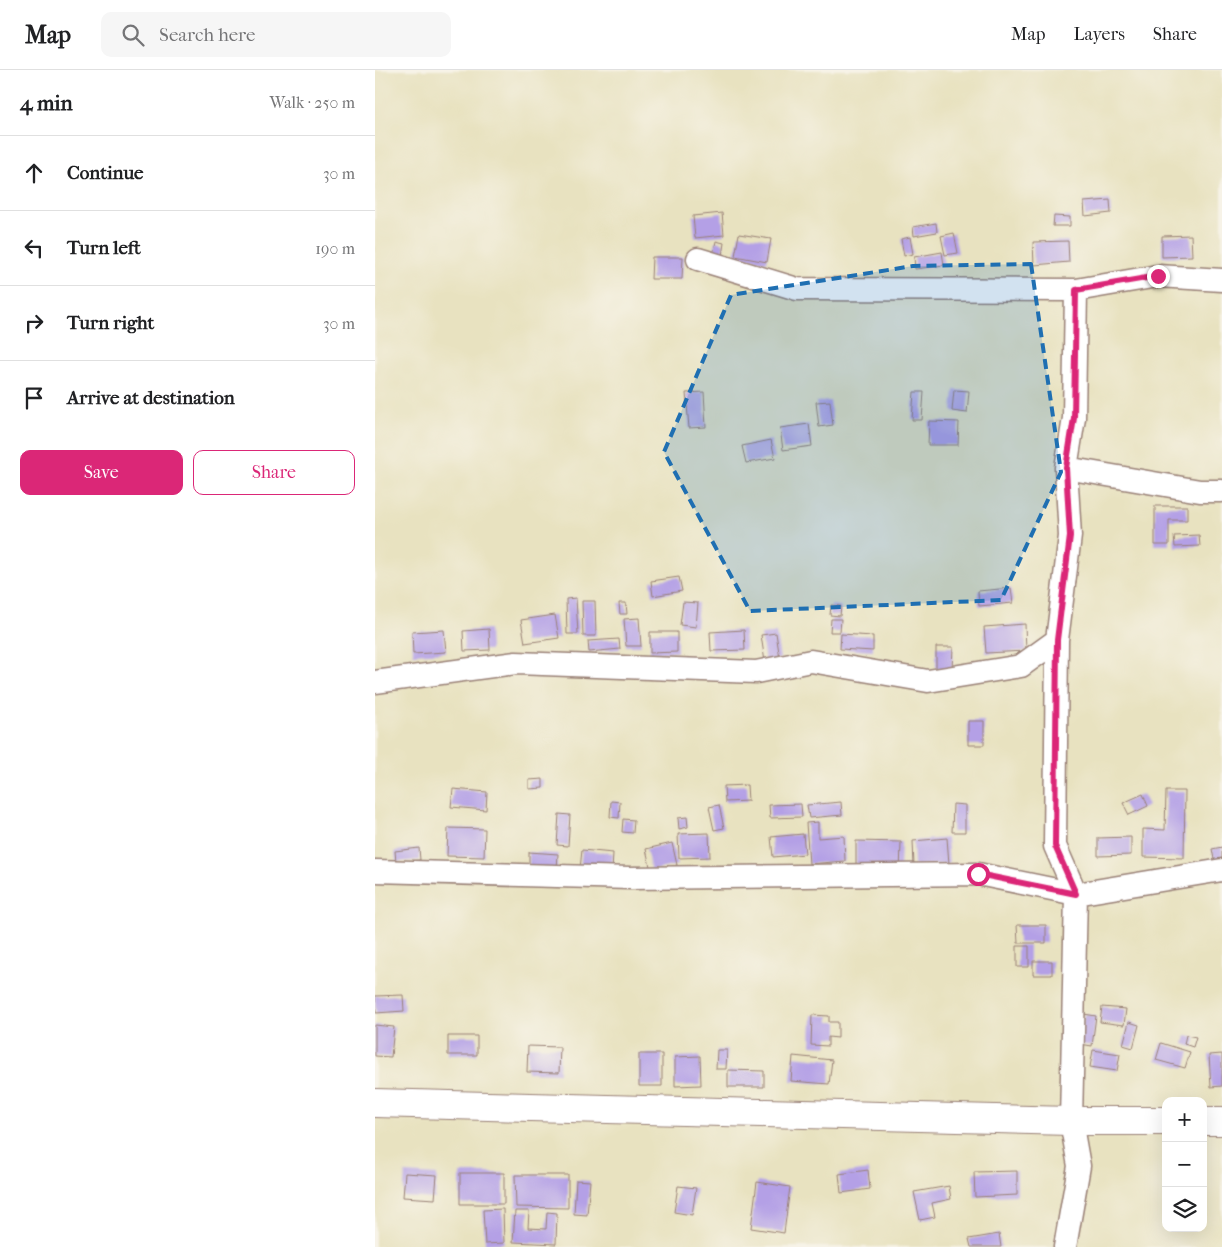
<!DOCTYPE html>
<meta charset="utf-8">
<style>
body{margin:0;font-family:"IM FELL French Canon",serif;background:#f6f6f6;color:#202124}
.controls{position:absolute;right:15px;bottom:15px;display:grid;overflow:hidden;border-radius:10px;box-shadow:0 5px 20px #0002}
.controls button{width:45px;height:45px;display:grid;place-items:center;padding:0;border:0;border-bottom:1px solid #e0e0e0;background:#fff;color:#202124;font:25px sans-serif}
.stop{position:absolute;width:15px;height:15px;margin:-11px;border:4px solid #db2777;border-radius:50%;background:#fff}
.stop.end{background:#db2777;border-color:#fff;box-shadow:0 1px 5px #0008}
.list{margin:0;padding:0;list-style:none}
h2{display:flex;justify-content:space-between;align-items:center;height:65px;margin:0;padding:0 20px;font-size:21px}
h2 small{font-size:16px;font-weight:400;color:#757577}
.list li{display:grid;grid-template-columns:32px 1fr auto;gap:15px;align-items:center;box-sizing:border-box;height:75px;padding:0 20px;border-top:1px solid #e0e0e0}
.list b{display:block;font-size:19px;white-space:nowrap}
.list em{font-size:16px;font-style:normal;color:#757577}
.actions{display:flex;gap:10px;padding:15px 20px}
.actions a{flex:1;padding:11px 0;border:1px solid #db2777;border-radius:10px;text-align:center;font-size:18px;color:#db2777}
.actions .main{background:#db2777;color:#fff}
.icon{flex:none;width:28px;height:28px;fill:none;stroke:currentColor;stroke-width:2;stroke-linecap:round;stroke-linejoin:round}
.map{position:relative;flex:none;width:847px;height:1177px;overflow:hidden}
header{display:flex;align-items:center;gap:30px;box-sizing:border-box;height:70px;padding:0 25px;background:#fff;border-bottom:1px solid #e0e0e0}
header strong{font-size:24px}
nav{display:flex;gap:28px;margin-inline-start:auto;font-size:18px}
.search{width:350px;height:45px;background:#f6f6f6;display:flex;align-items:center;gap:12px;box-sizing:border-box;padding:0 18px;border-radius:10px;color:#757577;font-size:19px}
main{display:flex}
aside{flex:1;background:#fff}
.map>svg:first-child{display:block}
</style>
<header>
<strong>Map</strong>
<div class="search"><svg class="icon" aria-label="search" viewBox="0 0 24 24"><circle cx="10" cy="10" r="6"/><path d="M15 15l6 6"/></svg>Search here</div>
<nav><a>Map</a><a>Layers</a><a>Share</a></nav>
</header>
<main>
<aside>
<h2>4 min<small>Walk · 250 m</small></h2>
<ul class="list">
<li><svg class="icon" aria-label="ahead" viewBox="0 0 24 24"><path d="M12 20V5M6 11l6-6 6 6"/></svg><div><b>Continue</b></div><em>30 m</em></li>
<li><svg class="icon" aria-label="left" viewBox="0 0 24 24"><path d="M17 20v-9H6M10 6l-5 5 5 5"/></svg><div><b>Turn left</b></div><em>190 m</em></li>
<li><svg class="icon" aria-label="right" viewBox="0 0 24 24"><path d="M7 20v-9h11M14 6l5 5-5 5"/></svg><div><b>Turn right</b></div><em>30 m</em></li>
<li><svg class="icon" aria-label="arrive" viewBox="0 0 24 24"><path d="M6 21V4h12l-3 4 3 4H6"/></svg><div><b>Arrive at destination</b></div></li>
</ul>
<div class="actions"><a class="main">Save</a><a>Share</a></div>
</aside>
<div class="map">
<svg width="847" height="1177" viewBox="0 0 847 1177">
<rect width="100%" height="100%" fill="#f7f3e8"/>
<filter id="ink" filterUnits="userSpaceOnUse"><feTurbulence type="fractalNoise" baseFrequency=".02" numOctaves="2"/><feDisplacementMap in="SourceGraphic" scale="10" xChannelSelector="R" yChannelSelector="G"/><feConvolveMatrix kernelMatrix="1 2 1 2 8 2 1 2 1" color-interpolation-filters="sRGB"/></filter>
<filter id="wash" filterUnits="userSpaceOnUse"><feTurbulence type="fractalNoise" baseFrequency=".0096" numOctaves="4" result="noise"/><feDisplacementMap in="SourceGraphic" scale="20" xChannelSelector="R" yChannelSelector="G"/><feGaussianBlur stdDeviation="1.12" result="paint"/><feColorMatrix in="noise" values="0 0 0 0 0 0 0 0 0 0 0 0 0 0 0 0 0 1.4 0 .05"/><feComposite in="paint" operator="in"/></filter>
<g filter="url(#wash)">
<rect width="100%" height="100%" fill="#e8e2c0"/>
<g id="blocks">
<!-- building -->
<path fill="#b4a0e6" d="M735 130 736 143 710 146 709 132Z
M347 143 349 165 320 168 318 146Z
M679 146 695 147V156H678Z
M561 153 562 162 539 166 538 157Z
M579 163 583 183 570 185 566 166Z
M364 164 396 169 392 192 360 186Z
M816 165 817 186 787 187V166Z
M535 167 538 184 529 186 526 169Z
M341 171 349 173 346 192 337 190Z
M693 171 694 192 659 195 658 172Z
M567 182 569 195 540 199 539 187Z
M277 187H308L307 209H276Z
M579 320 594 321 592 343 577 341Z
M329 322 331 357 314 358 311 323Z
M539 322H549L547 350H537Z
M455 331 458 355 444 357 441 332Z
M554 351 584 352 583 375H553Z
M434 354 437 376 408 380 405 358Z
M396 370 400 388 371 393 367 376Z
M780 436H812V450H794V475H780Z
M824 465 825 476 800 477 799 466Z
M304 507 307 521 278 526 276 511Z
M636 518 638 533 604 536 603 521Z
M201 528 203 564H192L191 529Z
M207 531H220L221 566H208Z
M308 532 323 533 321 557 305 555Z
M244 533H251L252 544H245Z
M456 535 466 536 465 546 455 545Z
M180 545 184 568 150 573 146 550Z
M264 548 266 576H251L249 549Z
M456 549H466L465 562H455Z
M650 554 651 581 611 583 609 557Z
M114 559 115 580 89 581 88 561Z
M69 560 71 582 38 584 37 562Z
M369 560 370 580 336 581 335 562Z
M275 562H302V582L275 583Z
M401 563 405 589 390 592 386 565Z
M466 564 498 566V581L465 579Z
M244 569 245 579 214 582 213 571Z
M561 577H578L577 599H561Z
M593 651H609V675H593Z
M168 709V718L154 719V710Z
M372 715 373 731 350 732 349 716Z
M78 719 112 722 111 740 76 737Z
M791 721H810L809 788 768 787V759L790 760Z
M768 724 773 736 754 745 748 733Z
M236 731 245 732 244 748 235 747Z
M466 732 467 745 434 748 432 735Z
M426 734 427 747 395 748 394 735Z
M578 734 590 735V762H577Z
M344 735 349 758 339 760 334 737Z
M184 744 195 745 193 776 182 775Z
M312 747 313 757 304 759 303 748Z
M248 749 259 750 258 763 247 762Z
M443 752V768L469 766 470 791 434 794 431 753Z
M73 758 110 759 109 787 72 786Z
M334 763 335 787 304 788 303 764Z
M428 764 430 784 398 787 396 767Z
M756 767V785L723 786V768Z
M572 768 574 794 539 796 538 771Z
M481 771 526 772 525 804 481 796Z
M297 773 302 795 276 801 271 779Z
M847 777V792L840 794 837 779Z
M44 778 45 790 21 792 20 781Z
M207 780 238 783 237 802 205 799Z
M154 782 183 784 182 799 154 798Z
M642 855H671V873H643Z
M642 876H654V897H642Z
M658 891H677V905H658Z
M28 925 29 941 1 943 0 926Z
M727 937 751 939 749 955 725 952Z
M709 944 721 946 717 976 705 974Z
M437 945 454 946V952H463V968L453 967V976L436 975Z
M754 952 764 955 758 978 748 975Z
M0 955 19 957 16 987 0 986Z
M811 965 821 967 818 977 809 974Z
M73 966H102V985H73Z
M786 973 815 982 810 998 781 990Z
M153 976 185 977 184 1003 152 1002Z
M342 980H352L351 999H341Z
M718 980 745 984 742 1001 715 997Z
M264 984H287V1016H264Z
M847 984V1016L836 1017 834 985Z
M325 986 326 1015 300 1016V987Z
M418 986 457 990 454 1014 416 1011Z
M353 1000 389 1001V1017H353Z
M493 1100 495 1119 466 1123 464 1104Z
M642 1101V1125L600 1127 599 1102Z
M30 1103 62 1105 60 1129 28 1127Z
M85 1103H129V1134H85Z
M140 1105H193V1138L141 1137Z
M201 1110 215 1111 212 1145 199 1144Z
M382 1112 415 1117 409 1163 376 1158Z
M303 1116 321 1118 317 1145 299 1142Z
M574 1116 576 1129 557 1133 560 1147 545 1150 539 1122Z
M128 1139 129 1173 110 1174 108 1140Z
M140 1141H154L153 1158 171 1159 172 1142 182 1143 181 1174 138 1172Z
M624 1164 626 1177H596L594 1169Z"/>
</g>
</g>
<g filter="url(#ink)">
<use href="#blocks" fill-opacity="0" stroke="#998076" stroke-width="1"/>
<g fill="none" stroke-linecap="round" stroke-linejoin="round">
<!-- street casing -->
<g stroke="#998076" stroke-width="25">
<path id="street" d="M323 189 422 219 701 220 783 206 847 210
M691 398 825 421H847
M0 612 141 593 381 602 436 591 553 611 646 596 682 570
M0 801 255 808 603 804 701 824 847 800
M690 1177 704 1096 696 1051 701 824 680 776 682 570 695 466 691 398 699 348 701 220"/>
</g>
<!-- secondary casing -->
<g stroke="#998076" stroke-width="30">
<path id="secondary" d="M0 1033 696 1051H791
M828 1051H847"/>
</g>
<!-- street -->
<use href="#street" stroke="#fff" stroke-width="22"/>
<!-- secondary -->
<use href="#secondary" stroke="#fff" stroke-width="28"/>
</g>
</g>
<g fill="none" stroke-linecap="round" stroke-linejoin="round" filter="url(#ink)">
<!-- route -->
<path stroke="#db2777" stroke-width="6" d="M603 804 701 824 680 776 682 570 695 466 691 398 699 348 701 220 783 206"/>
</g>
<!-- marked area -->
<path fill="#1f6fb2" fill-opacity="0.2" stroke="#1f6fb2" stroke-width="4" stroke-dasharray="10 6" stroke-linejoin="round" d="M656 194 686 402 626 530 375 541 289 382 356 225 538 196Z"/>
</svg>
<div class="controls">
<button>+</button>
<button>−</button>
<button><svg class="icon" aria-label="layers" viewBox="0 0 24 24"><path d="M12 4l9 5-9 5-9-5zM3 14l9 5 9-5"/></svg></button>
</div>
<div class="stop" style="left:603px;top:804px"></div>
<div class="stop end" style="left:783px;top:206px"></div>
</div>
</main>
